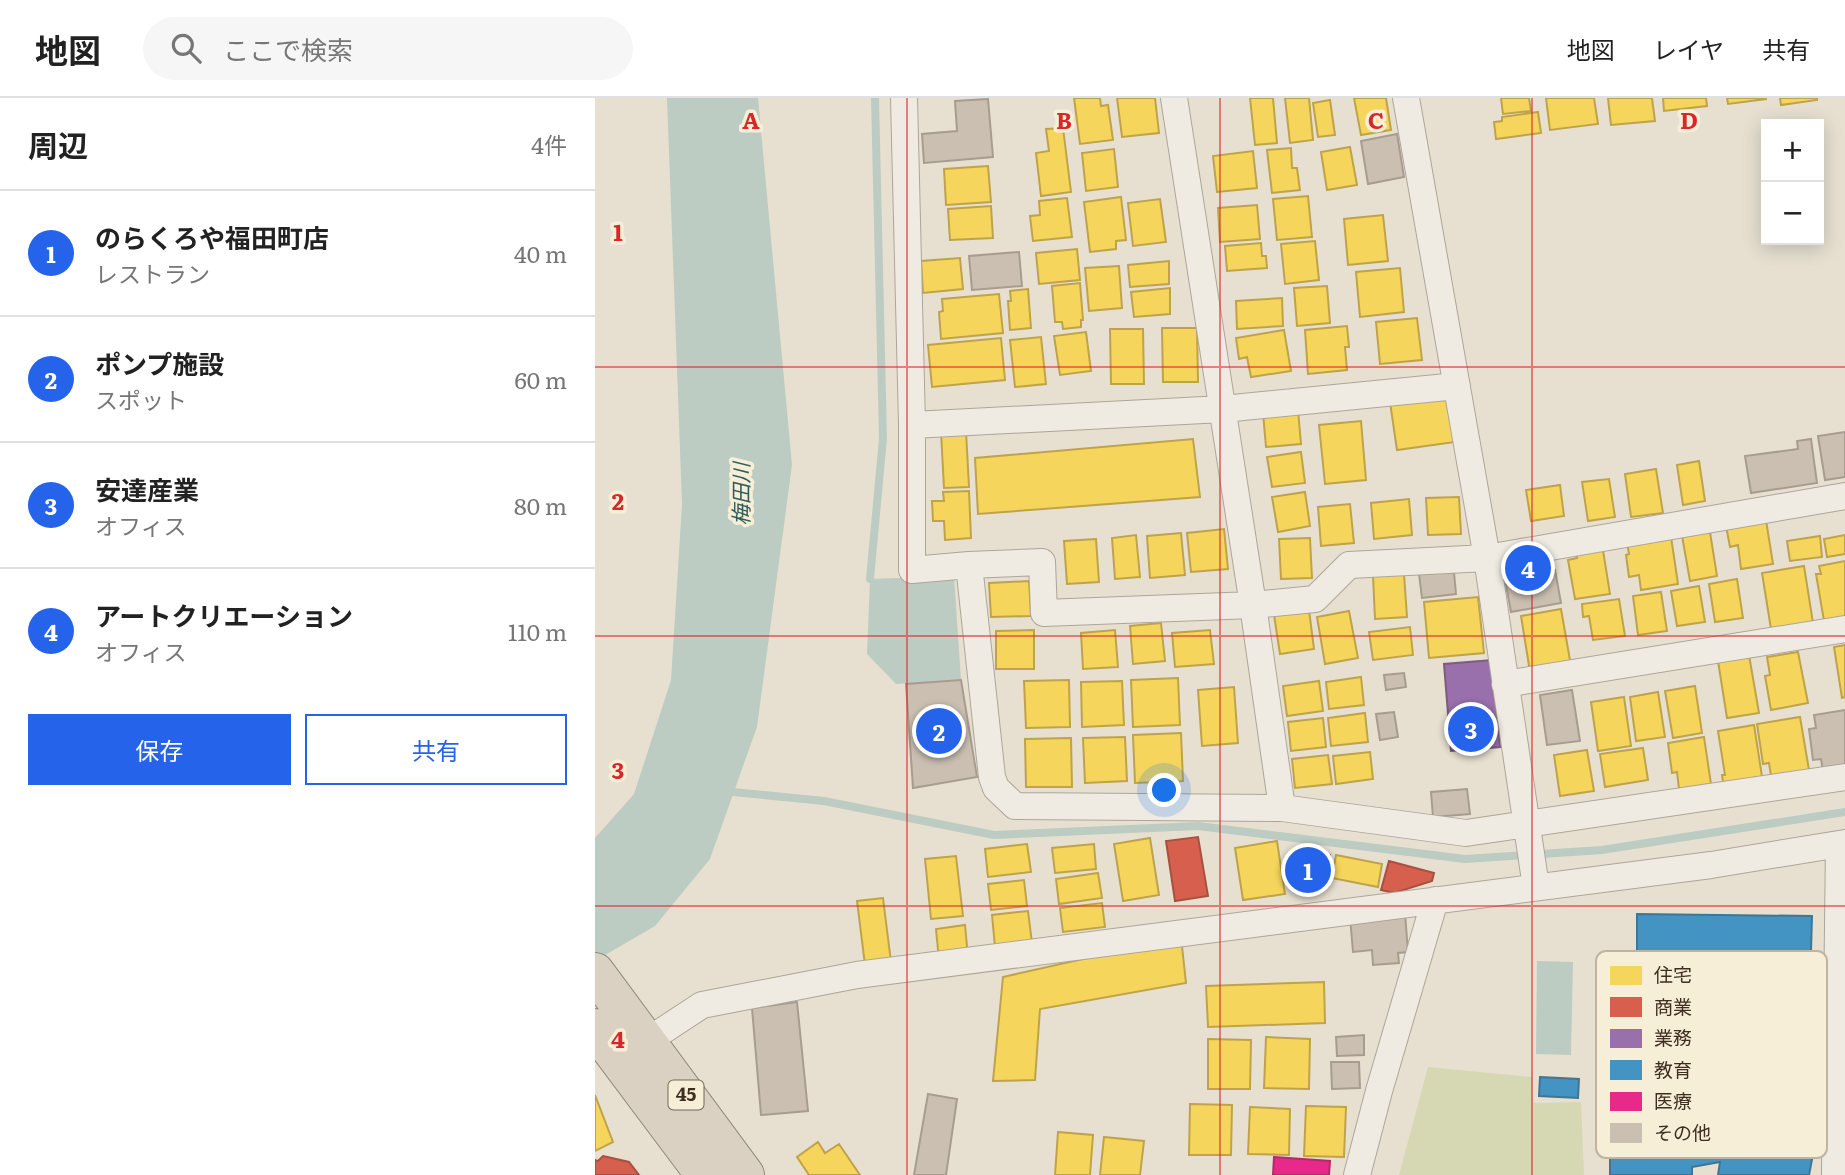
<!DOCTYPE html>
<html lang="ja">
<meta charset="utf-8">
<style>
body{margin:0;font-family:Literata,"Noto Sans JP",serif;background:#f6f6f6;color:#222}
.controls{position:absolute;right:21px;top:21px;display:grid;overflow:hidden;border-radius:0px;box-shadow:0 4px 18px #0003}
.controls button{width:63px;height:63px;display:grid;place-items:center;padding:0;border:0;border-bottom:2px solid #e0e0e0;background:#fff;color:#222;font:35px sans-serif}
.you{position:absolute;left:570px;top:693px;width:24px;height:24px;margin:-18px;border:5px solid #fff;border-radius:50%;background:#1a73e8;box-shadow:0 0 0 10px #1a73e833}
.badge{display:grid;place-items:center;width:46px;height:46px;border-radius:50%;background:#2563eb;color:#fff;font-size:23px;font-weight:700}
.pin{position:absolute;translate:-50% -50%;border:4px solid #fff;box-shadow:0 2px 7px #0006}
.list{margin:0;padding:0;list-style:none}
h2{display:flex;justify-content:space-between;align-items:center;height:91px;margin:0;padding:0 28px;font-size:30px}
h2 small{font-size:23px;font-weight:400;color:#767676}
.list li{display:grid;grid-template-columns:46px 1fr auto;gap:21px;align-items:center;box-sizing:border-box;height:126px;padding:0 28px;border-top:2px solid #e0e0e0}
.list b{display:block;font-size:26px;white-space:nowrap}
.list p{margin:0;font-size:23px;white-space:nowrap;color:#767676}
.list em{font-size:23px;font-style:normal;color:#767676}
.actions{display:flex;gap:14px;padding:21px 28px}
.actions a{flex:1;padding:16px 0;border:2px solid #2563eb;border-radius:0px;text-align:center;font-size:24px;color:#2563eb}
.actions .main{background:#2563eb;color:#fff}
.icon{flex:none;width:38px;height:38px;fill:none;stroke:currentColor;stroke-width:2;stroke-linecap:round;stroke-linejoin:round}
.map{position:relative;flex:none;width:1250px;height:1077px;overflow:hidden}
header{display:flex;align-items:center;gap:42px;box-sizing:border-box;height:98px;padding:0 35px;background:#fff;border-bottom:2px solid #e0e0e0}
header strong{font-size:33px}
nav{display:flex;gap:38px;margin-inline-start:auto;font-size:24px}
.search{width:490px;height:63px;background:#f6f6f6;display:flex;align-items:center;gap:18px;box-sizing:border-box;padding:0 24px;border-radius:38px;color:#767676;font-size:26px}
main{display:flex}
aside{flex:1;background:#fff}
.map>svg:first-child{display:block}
</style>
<header>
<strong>地図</strong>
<div class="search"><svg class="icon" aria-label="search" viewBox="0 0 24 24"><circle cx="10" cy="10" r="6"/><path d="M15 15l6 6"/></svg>ここで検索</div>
<nav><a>地図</a><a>レイヤ</a><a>共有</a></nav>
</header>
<main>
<aside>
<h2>周辺<small>4件</small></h2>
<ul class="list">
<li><span class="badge">1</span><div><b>のらくろや福田町店</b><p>レストラン</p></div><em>40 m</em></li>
<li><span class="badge">2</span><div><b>ポンプ施設</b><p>スポット</p></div><em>60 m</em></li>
<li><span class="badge">3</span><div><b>安達産業</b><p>オフィス</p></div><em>80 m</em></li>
<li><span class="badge">4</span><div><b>アートクリエーション</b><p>オフィス</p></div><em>110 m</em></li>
</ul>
<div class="actions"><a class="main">保存</a><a>共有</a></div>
</aside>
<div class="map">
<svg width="1250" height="1077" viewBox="0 0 1250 1077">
<rect width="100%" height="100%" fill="#e7e0d1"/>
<!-- green -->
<path fill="#d6d7b3" d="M833 969 937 979 938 1005 986 1004 989 1077H804Z"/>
<!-- water -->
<path fill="#bcccc2" d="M72 0H163L197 367 162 629 115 761 60 828 0 863V740L39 696 76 582 87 406Z
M359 478 366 582 301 586 272 556 275 481Z
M942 863 978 864 976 957 941 956Z"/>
<!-- homes -->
<path fill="#f6d55c" stroke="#bea34a" stroke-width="2" d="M479 0H505L506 8 513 7 518 42 485 46Z
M522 0H560L564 35 527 39Z
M655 0H678L682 45 660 47Z
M690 0H714L718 42 695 45Z
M759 0H791L796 32 766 37Z
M906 0H934L936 13 908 16Z
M951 0H999L1003 26 955 32Z
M1013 0H1057L1060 23 1016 27Z
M1068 0H1111L1112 8 1069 13Z
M1132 0H1171V1L1133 6Z
M1185 0H1222V2L1186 7Z
M735 2 740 37 723 39 718 5Z
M943 14 946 35 901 41 899 24 907 23V19Z
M468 30 476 94 446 98 441 55 454 53 451 31Z
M755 49 762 87 732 92 726 54Z
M696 50 697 70H702L705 92 677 95 672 52Z
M519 51 523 89 491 93 487 55Z
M658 53 662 90 622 94 618 58Z
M393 68 396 104 351 107 349 71Z
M713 98 717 139 682 142 678 101Z
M526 99 531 142 521 143V151L495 154 489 104Z
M472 100 477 139 438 143 435 118 445 117 444 103Z
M565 101 571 144 538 148 533 105Z
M662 107 665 141 625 144 623 110Z
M396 108 398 140 355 142 353 111Z
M788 117 793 163 753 167 749 121Z
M720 143 724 182 690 186 686 146Z
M666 145 667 158H671L672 170 632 173 630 148Z
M482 151 485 182 444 186 441 155Z
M365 160 368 191 328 195 326 163Z
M574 163V186L535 189 533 167Z
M524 168 527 210 494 213 490 170Z
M805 170 809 214 765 219 761 174Z
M485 185 488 222H486V229L468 231 467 224H460L457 188Z
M732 188 735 225 702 228 699 190Z
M575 190V216L539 219 536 194Z
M433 191 436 230 415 232 413 203H416L415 193Z
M404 196 408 235 346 241 344 214 348 213 347 201Z
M687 200 688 228 642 231 641 203Z
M822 220 827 262 785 266 781 224Z
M752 228 754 249H750L752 272 713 276 710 232Z
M567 230H602L603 284H568Z
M515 231H548L549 286H516Z
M689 232 696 273 656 279 652 259 644 261 641 240Z
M491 234 496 273 465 277 459 238Z
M446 239 451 286 420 289 415 242Z
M406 240 410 282 337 289 333 247Z
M854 296 860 344 802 352 795 304Z
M703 312 706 346 671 349 668 315Z
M766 323 771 382 730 386 724 327Z
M371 333 374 389 349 390 346 334Z
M598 341 605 399 383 416 380 360Z
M706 354 710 385 677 389 672 359Z
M1104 363 1110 403 1088 407 1082 367Z
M1061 371 1068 415 1036 419 1030 376Z
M1014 381 1020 419 993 423 987 384Z
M965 387 969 418 936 423 931 392Z
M374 393 376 440 350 442 349 423H338L337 403H349L348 394Z
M710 394 715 428 683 434 677 399Z
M864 399 866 436 833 437 831 400Z
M814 401 817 437 779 441 776 405Z
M755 406 759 445 726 448 723 409Z
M1171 422 1178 466 1146 471 1143 447 1135 449 1131 428Z
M1114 428 1122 478 1095 483 1086 432Z
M629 431 633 471 596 474 592 435Z
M1075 432 1083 486 1046 492 1044 477 1034 479 1031 457 1034 456 1031 439Z
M586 435 590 477 555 480 552 438Z
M541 437 545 479 520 481 517 440Z
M1250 437V456L1232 459 1229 441Z
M1225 438 1227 459 1195 463 1192 443Z
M715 440 717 480 686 481 684 441Z
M501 441 504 484 472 486 469 443Z
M1007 446 1015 496 980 501 973 462 982 460 981 450Z
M1250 463V519L1229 523 1221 476H1226L1224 468Z
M1209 468 1218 525 1176 531 1167 475Z
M809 476 812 519 780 521 778 478Z
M1142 481 1148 520 1120 524 1114 486Z
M434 483 436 518 396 519 394 485Z
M1104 488 1110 524 1082 528 1076 493Z
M1066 494 1072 533 1043 537 1038 498Z
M883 499 889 555 834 560 829 504Z
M1024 501 1030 538 998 542 994 518 988 519 987 506Z
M966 511 976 568 935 574 926 518Z
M714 512 719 551 685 556 679 517Z
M754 513 763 560 730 566 722 519Z
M566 525 570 563 538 566 535 528Z
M815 529 818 557 778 562 774 534Z
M439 532V571H401V533Z
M520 532 523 569 488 571 486 535Z
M615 532 619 566 580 569 577 535Z
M1250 547V599L1247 600 1239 549Z
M1203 554 1213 605 1176 612 1170 578 1175 577 1172 559Z
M1154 557 1164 615 1132 620 1123 563Z
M766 579 769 607 734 611 731 584Z
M583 580 585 627 538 629 536 582Z
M474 582 475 629 431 630 429 583Z
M527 583 529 627 487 629 486 584Z
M724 583 728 613 692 618 688 588Z
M1100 588 1107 635 1078 640 1070 593Z
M639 589 643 645 607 648 603 592Z
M1063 594 1070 639 1041 643 1035 599Z
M1029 599 1036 648 1003 653 996 604Z
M770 615 773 644 736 648 733 620Z
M1205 619 1215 678 1177 684 1174 665 1168 666 1162 626Z
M728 620 731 649 696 653 693 624Z
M1159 627 1168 685 1129 691 1127 677H1130L1123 633Z
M586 635 588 683 540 685 538 637Z
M530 639 532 683 490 685 488 640Z
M1109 639 1116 686 1084 691 1082 674 1077 675 1073 645Z
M476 640 477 689H431L430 641Z
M1048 650 1053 682 1010 689 1005 656Z
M992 652 999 693 965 698 959 657Z
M775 654 778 681 741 686 738 658Z
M733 657 737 686 700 690 697 661Z
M555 740 564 797 528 803 519 746Z
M682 743 690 796 648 802 640 750Z
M432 746 436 774 393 779 390 751Z
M499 746 501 771 460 775 457 750Z
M741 757 787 766 783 789 737 780Z
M361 758 368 818 336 821 330 761Z
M503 775 507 800 464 806 461 781Z
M429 782 432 808 396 812 393 786Z
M288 800 296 864 270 867 262 803Z
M507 805 510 829 468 834 465 810Z
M433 813 437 845 400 849 397 817Z
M370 827 373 859 344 862 341 831Z
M586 839 591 885 445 911 440 982 398 983 408 879Z
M729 884 730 925 613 929 611 888Z
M671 939 715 941 714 991 669 990Z
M613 941 656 942 655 991H613Z
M0 997 18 1044 0 1053Z
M595 1006 637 1007 636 1057H594Z
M711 1008 751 1009 749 1059 709 1058Z
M655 1009 695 1011 694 1057 653 1056Z
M463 1034 498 1037 495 1077H460Z
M509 1039 549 1043 545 1077H505Z
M223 1044 230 1055 244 1046 265 1077H214L202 1059Z"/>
<!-- shops -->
<path fill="#d6604d" stroke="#a85140" stroke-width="2" d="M603 739 613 798 580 803 571 743Z
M700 750 735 757 730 787 694 780Z
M794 763 839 775 837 783 799 795 786 792Z
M8 1058 34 1064 44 1077H0V1062L3 1063Z"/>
<!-- offices -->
<path fill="#9970ab" stroke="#7d5c81" stroke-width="2" d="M897 562 905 649 856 653 849 566Z"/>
<!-- schools -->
<path fill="#4393c3" stroke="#417592" stroke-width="2" d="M1042 816 1217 818 1214 922 1042 918Z
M1015 978 1097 984 1095 1008 1218 1012 1219 1051 1214 1077H1123L1125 1064 1097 1069V1077H1015Z
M945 979 984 981 983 1000 944 998Z"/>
<!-- health -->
<path fill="#e7298a" stroke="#b42a6a" stroke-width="2" d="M679 1059 735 1063 734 1077H678Z"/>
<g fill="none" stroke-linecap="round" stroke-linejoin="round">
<!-- stream -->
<path stroke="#bcccc2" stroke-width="8" d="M275 481 288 340 280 0
M128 693 229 703 399 737 603 728 870 761 1007 752 1250 714"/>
</g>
<!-- building -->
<path fill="#cbbfb2" stroke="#a89c90" stroke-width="2" d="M393 1 398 59 329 65 327 36 362 33 360 3Z
M802 36 809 79 773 86 766 43Z
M424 154 427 188 377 192 374 158Z
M1250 334V379L1230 382 1223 338Z
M1216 341 1222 385 1156 395 1150 358 1203 351 1202 343Z
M960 472 966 505 916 514 910 481Z
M859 474 861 496 827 500 824 476Z
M809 575 811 589 791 592 789 577Z
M366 582 382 679 318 690 311 586Z
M977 592 985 643 952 647 945 597Z
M1250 612V670L1228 673 1226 661 1218 662 1214 631 1221 630 1219 617Z
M799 614 803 639 785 642 781 616Z
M872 691 875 716 838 719 836 694Z
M810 815 813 854 803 855 804 865 778 867 777 852 758 854 755 819Z
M202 904 213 1013 166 1017 157 910Z
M769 937V957L742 958 741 939Z
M736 964H764L765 990 737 991Z
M333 996 362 1001 351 1077H319Z"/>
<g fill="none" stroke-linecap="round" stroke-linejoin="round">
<!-- street casing -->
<g stroke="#ada599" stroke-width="28">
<path id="street" d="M309 0 317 327V472L374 467 397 679 401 690 420 708 687 710 871 735 1250 679
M579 0 658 507 687 710
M317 327 628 311 862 288
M374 467 447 464 449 515 658 507 720 501 754 467 892 460 811 0
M910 586 1250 531
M941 789 892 460 1250 398
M52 943 107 907 262 877 1116 767 1250 745
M762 1077 784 993 840 802
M1240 1077 1244 746"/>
</g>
<!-- highway casing -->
<g stroke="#928b80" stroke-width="40">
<path id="highway" d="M0 874 150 1077
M0 930 110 1077"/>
</g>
<!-- street -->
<use href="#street" stroke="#efebe3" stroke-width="26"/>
<!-- highway -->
<use href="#highway" stroke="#dad1c2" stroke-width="38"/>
</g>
<!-- grid -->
<path fill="none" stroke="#d62828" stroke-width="2" stroke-opacity="0.55" d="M312 0V1077M625 0V1077M937 0V1077M0 269H1250M0 538H1250M0 808H1250"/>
<g text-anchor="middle" stroke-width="7" stroke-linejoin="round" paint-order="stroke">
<!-- shield labels -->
<rect fill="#f7eed8" stroke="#756857" stroke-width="2" x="73.5" y="982.5" width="35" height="29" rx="5"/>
<g font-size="18" font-weight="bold" fill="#3d2e20">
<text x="91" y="1003">45</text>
</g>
<!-- water labels -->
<g font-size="21" font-style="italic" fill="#2f5d5a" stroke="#f7eed8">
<text transform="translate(147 396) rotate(-90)" y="7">梅田川</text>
</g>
</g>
<!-- legend -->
<rect x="1001" y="853" width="231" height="207" rx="10" fill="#f7eed8" stroke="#bfb4a1" stroke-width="2"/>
<rect x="1015" y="868" width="32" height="19" fill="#f6d55c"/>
<rect x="1015" y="899" width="32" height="20" fill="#d6604d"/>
<rect x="1015" y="931" width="32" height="19" fill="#9970ab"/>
<rect x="1015" y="962" width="32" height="20" fill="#4393c3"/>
<rect x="1015" y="994" width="32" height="19" fill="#e7298a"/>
<rect x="1015" y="1025" width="32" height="20" fill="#cbbfb2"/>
<g font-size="19" fill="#3d2e20">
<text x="1059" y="884">住宅</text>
<text x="1059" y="916">商業</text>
<text x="1059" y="947">業務</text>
<text x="1059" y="979">教育</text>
<text x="1059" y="1010">医療</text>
<text x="1059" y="1042">その他</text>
</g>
<g font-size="23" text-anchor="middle" font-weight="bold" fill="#d62828" stroke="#f7eed8" stroke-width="7" stroke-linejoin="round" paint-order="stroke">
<text x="156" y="31">A</text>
<text x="469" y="31">B</text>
<text x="781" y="31">C</text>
<text x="1094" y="31">D</text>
<text x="23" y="143">1</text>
<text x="23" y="412">2</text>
<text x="23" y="681">3</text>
<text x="23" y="950">4</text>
</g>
</svg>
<div class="controls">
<button>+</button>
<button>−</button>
</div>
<div class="you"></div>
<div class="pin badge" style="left:713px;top:772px">1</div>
<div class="pin badge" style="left:344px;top:633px">2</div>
<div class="pin badge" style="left:876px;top:631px">3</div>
<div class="pin badge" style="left:933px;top:470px">4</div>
</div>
</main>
